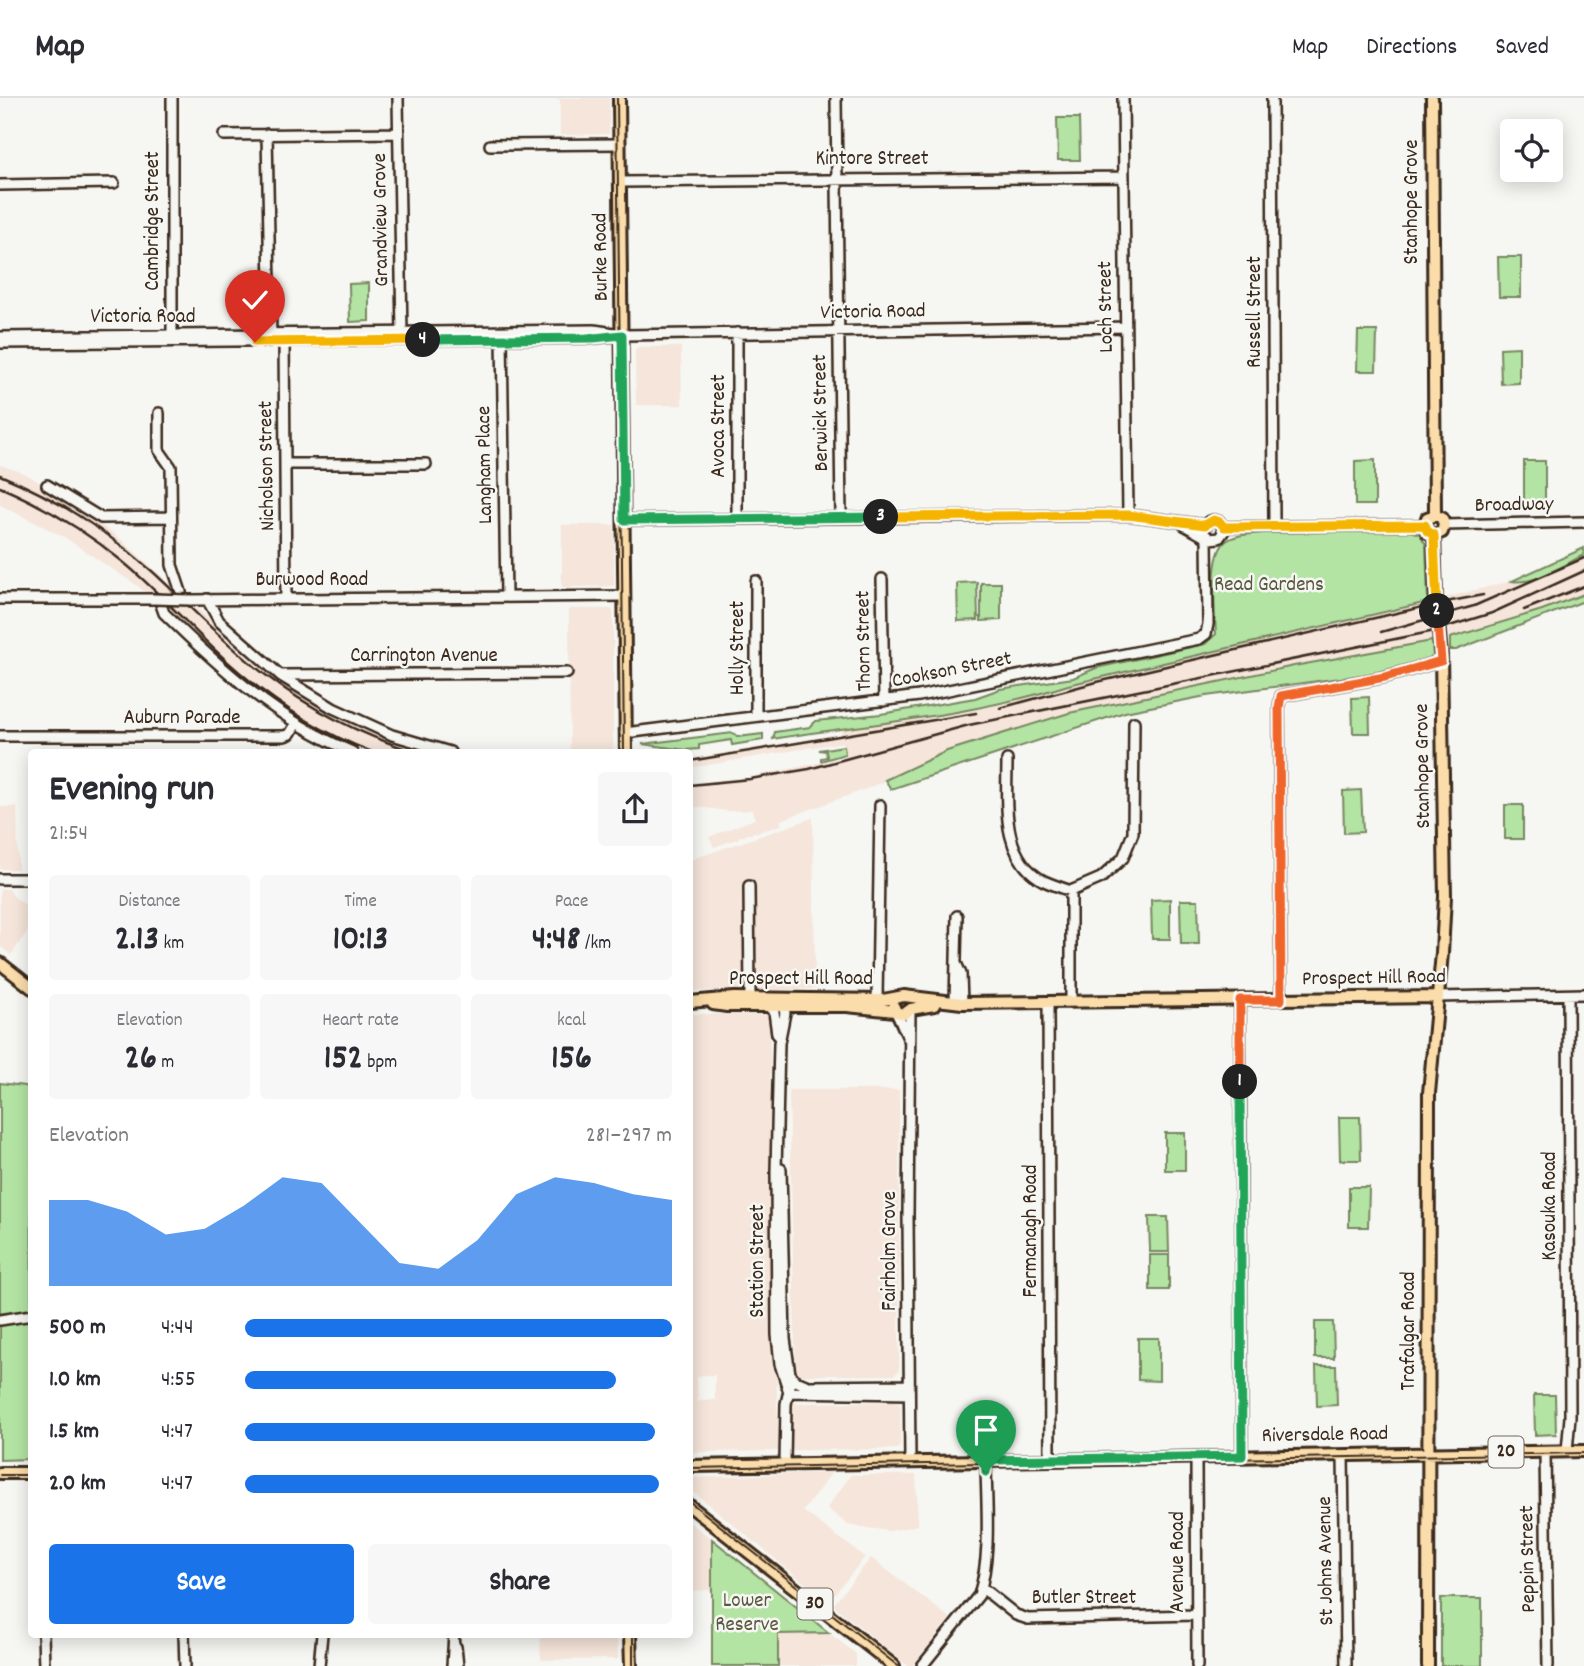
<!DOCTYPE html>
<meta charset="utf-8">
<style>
body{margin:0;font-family:Dekko,sans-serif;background:#f7f7f7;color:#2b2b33;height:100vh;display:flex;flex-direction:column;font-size:26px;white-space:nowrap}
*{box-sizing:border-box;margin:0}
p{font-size:23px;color:#7c7c81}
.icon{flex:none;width:38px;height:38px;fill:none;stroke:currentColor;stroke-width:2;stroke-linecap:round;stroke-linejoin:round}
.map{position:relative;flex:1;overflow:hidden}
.sheet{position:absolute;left:28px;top:651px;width:665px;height:889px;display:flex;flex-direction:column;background:#fff;border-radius:7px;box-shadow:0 4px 18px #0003}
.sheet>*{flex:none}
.buttons{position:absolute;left:1500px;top:21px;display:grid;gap:14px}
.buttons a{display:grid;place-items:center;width:63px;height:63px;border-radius:7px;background:#fff;box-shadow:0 4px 18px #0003;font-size:35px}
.pin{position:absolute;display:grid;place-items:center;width:60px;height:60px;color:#fff;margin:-72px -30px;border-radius:50% 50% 50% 0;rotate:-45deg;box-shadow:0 0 7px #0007}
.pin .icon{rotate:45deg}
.km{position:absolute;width:35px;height:35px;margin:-18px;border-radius:50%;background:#222;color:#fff;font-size:19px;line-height:35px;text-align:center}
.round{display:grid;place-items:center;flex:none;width:74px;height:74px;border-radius:7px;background:#f7f7f7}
.head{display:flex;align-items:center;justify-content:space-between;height:119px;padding:0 21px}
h1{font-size:38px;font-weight:800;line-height:52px}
.figures{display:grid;grid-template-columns:repeat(3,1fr);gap:10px;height:119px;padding:7px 21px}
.figures div{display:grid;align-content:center;border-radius:7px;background:#f7f7f7;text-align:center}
.figures b{font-size:35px;font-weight:800}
.figures small{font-size:19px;font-weight:400}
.figures p{font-size:19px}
.chart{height:196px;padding:14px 21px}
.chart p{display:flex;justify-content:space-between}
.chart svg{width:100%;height:126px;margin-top:7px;fill:#1a73e8;opacity:.7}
.button{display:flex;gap:14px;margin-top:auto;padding:14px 21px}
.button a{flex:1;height:80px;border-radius:7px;background:#1a73e8;color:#fff;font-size:28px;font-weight:800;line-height:80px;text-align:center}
.button a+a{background:#f7f7f7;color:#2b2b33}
ul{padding:0 21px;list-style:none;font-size:23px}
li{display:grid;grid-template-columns:112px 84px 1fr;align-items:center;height:52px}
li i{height:18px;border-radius:9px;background:#1a73e8}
header{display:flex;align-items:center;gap:42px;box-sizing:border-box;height:98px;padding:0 35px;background:#fff;border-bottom:2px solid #e1e1e2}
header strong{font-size:33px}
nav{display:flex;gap:38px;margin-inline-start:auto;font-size:24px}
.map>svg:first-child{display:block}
.built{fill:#f5e5da;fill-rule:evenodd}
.green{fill:#b3e4a4;stroke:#778761;stroke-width:2}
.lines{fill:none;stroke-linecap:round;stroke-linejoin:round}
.minor-casing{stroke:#3b2a1e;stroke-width:14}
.major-casing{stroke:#3b2a1e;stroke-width:16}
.minor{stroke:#f6f6f2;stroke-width:9}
.major{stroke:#fbddab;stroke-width:10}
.tram{stroke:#3b2a1e;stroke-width:2}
.rail{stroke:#3b2a1e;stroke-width:2.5}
.minor-bridge-casing{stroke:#3b2a1e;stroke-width:14;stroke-linecap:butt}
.major-bridge-casing{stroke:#3b2a1e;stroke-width:16;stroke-linecap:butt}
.minor-bridge{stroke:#f6f6f2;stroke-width:9}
.major-bridge{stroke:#fbddab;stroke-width:10}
.split-1-casing{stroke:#fff;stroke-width:14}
.split-2-casing{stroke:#fff;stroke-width:14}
.split-3-casing{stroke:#fff;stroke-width:14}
.split-4-casing{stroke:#fff;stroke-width:14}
.split-5-casing{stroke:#fff;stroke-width:14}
.split-1{stroke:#22a559;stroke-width:9}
.split-2{stroke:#f0652b;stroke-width:9}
.split-3{stroke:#f5b400;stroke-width:9}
.split-4{stroke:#22a559;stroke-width:9}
.split-5{stroke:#f5b400;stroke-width:9}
.labels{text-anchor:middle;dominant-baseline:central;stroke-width:5;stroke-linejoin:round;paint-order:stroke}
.shield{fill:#f6f6f2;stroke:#73675e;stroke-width:2}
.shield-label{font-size:19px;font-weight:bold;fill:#3b2a1e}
.street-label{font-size:21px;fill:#3b2a1e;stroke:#f6f6f2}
.park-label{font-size:21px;fill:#595840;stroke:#f6f6f2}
</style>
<header>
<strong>Map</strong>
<nav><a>Map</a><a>Directions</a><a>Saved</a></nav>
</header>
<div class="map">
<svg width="1584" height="1568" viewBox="0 0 1584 1568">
<rect width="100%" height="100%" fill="#f6f6f2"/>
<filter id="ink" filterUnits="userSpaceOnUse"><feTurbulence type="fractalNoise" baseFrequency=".0143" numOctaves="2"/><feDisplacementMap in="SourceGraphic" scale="14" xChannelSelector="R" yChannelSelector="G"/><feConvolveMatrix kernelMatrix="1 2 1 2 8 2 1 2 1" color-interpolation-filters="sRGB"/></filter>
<g filter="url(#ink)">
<path class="built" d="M545,0H609V36L560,37V1Z
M638,249H681L682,307H636L635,252Z
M0,367L28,377L117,438L264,570L303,597L364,631L397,644L435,654H362L299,622L258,594L138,488L64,439L0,407Z
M562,427H614V488L562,489Z
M1584,457V496L1542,512L1449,540L1444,500L1512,483L1520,485Z
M1428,504L1432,543L1294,568L1069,615L947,653L904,675L863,692L781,722V727L758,734H752V736H746L745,738H739V740L714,749L709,739L755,721L752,712L729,713L690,708V685L748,680L845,659L843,644L690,670V661L841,636V631L987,609L1030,599L1068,587Z
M569,511H611L613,514V654H570Z
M0,709H17L18,771H0Z
M813,720L815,891L690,893V762Z
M0,791H9L13,798L31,811V828L11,857L0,848Z
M690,916L769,917L778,1353L690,1354ZM702,1277H715V1302L696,1303L698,1299L697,1280Z
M789,992H899V1273L894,1277H796Z
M897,1304L900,1307V1348L897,1351L790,1352L789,1310L792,1305Z
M832,1374L803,1413L865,1459L828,1504L690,1391V1380Z
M851,1377H916L918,1427L889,1433L848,1427L827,1410Z
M690,1425L712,1441L711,1492L690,1493Z
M871,1460L950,1520L912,1568H908L833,1507Z
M829,1535L856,1556V1568H778V1536Z
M540,1537H617L618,1561L541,1562Z"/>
<path class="green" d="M1057,20H1079L1080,62H1058Z
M1498,159H1521V199H1499Z
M369,185V223L350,224L349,186Z
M1358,233H1377L1376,273H1357Z
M1519,249V285L1501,286L1500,250Z
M1375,362V407H1355V363Z
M1524,363H1545V403H1524Z
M1409,433L1420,436L1426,447L1428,504L1068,587C972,618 872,625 773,641L775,634L810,629L816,623L881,616L975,600L1000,591L1073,580L1096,570L1205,546L1216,536C1215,515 1209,459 1225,444C1234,436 1252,436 1263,435Z
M1584,450V457C1563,467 1535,487 1512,483Z
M977,484L978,522L958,523L957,485Z
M981,485H1001V522L981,523Z
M1584,496V503L1456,552H1450V540L1542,512Z
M1432,543L1433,558L1426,562L1370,576L1206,598L1125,614L891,691L885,682L947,653L1069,615L1294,568Z
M1369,599L1370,635H1353L1352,600Z
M733,635L738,639L763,636V642L732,647L731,642L699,647V651L686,652L642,646Z
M844,648L845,656L821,663V660L827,659L826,653L819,652Z
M1361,692L1363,734L1344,735L1343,693Z
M1505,707H1523V741H1505Z
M1170,801V841H1152L1151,802Z
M1180,802H1198L1199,846H1181Z
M0,985L32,989L31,1361L0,1362Z
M1339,1019H1360L1361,1062H1340Z
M1165,1035H1185V1072H1165Z
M1349,1089H1369L1368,1129H1349Z
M1149,1119H1168L1169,1154H1150Z
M1150,1157H1169V1192H1150Z
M1315,1224H1333L1334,1260H1315Z
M1138,1240H1159V1283L1138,1282Z
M1316,1268H1336L1337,1307L1317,1308Z
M1534,1297H1555L1556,1336L1535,1337Z
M712,1441L829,1535L778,1536V1568H712Z
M1441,1500H1482V1568H1441Z"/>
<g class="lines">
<g class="minor-casing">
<path id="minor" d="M398,0L402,237
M836,0L841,419
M1123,0L1128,417
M1272,0L1274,428
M267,36L271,241
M224,37L398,35
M490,47L620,46
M620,84L1124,79
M0,87L114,85
M0,239L594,232L614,235
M502,239L506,499
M284,240L286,501
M172,243V0
M0,245L594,240L624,237L1125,229
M159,315V352L171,369L172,467L181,494
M286,366H426
M47,387L101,420L171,419
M737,420V235
M624,422L1128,417L1205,427
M1184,427L1209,441L1219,440L1224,433L1220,424L1214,422L1208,424L1204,432
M1444,427L1584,424
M1224,429L1425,427
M882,481L884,603
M756,483V618
M0,501H153
M159,501L164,515C221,571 278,622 352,654
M207,501L219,523L281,578L333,610L392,637L450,654
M190,502L625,498
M282,577L567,575
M625,635L919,598L1199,541L1206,536L1208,526L1207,438
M0,638H284L290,636L296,626
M1007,662C1007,704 1000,760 1044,783C1053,787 1062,790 1071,793L1101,780L1123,760L1133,735L1134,624
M0,781H32
M749,788L750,900
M1071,793V903
M957,867L961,876L962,905
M1437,899L1584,896
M877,901L880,707
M1240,902L1242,1358
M1281,902L1279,610L1281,598L1385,579L1441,563
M955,904L957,818
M1048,904L1050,1361
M768,908L774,914L777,936
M783,908L785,915L779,945L776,1073L777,1237L780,1266L789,1294
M896,914L908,940
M781,1071L785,1241L791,1283L786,1306L785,1365
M0,1222L32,1217
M791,1277L796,1283L808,1288L909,1287
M789,1294L909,1296
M1567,1353L1570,1319L1568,897
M1545,1354L1548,1568
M1343,1357L1346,1568
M1196,1359L1197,1568
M910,1364L908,1117L910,912
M981,1489L1016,1517L1028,1521L1196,1517
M43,1536L44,1568
M184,1536L185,1568
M456,1549L458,1568
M319,1568L322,1536
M452,1568L454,1536
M922,1568L979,1497C992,1455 986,1405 986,1362"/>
</g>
<g class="major-casing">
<path id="major" d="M619,0L626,654
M1432,0L1435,417
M1434,437L1436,499
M1434,437L1427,434L1425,427L1427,420L1435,417
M1434,437L1442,434L1444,427L1442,420L1435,417
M0,865L32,890
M690,904L734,900L883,902L904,898L962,905L1437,899
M713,906L727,908H847L895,913
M894,909L896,914L904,916L911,911L934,907
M690,1368L1584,1353
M0,1375H32
M690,1408L894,1568
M630,1536L631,1568
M1428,1568L1429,995L1442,855L1445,798L1441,558"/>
</g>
<use href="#minor" class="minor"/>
<use href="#major" class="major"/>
<path class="tram" d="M617,0L624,654
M690,1370L1584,1355
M0,1377H32
M690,1404L898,1568
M633,1536V1568"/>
<path class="rail" d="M0,377C56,400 107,433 153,474C190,508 224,545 263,575C308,610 361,637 415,654
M0,389C44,408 86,433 123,464C156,491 185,524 216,553C261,596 314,632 372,654
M1446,504L1483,497
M1524,512L1584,488
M1381,534L1474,508L1584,460
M1000,610L1097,584L1427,508
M690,663L976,615
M690,687L750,681L809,671L969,627L1430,534L1492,515L1584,473"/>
<g class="minor-bridge-casing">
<path id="minor-bridge" d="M153,501L190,502"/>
</g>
<g class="major-bridge-casing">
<path id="major-bridge" d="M1436,499L1441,558"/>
</g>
<use href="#minor-bridge" class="minor-bridge"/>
<use href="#major-bridge" class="major-bridge"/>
</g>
</g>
<g class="lines" filter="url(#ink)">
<g class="split-1-casing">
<path id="split-1" d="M986,1374V1362L1242,1358L1240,984"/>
</g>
<g class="split-2-casing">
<path id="split-2" d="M1240,984V902H1281L1279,610L1281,598L1385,579L1441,563L1437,513"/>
</g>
<g class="split-3-casing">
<path id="split-3" d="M881,419L1128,417L1205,427L1214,422L1220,424L1224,429L1425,427L1427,433L1434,437L1437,513"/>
</g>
<g class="split-4-casing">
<path id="split-4" d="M423,242L594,240L622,237L624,422L881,419"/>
</g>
<g class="split-5-casing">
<path id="split-5" d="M255,244L423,242"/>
</g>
<use href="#split-1" class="split-1"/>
<use href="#split-2" class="split-2"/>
<use href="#split-3" class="split-3"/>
<use href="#split-4" class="split-4"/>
<use href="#split-5" class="split-5"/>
</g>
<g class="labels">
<g class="shield">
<rect x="1488.5" y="1338.5" width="35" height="31" rx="5"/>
<rect x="797.5" y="1490.5" width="35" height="31" rx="5"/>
</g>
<g class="shield-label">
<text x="1506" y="1354">20</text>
<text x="815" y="1506">30</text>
</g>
<g class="street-label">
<text x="872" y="62">Kintore Street</text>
<text transform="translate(1413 104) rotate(-90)">Stanhope Grove</text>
<text transform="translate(382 122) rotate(-91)">Grandview Grove</text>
<text transform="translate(154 123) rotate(-90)">Cambridge Street</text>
<text transform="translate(602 159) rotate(-91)">Burke Road</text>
<text transform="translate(1107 209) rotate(-91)">Loch Street</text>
<text transform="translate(1256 214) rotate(-90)">Russell Street</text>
<text transform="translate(873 215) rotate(-1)">Victoria Road</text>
<text x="143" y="220">Victoria Road</text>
<text transform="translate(822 315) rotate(-91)">Berwick Street</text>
<text transform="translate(720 328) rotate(-90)">Avoca Street</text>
<text transform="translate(486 367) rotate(-91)">Langham Place</text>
<text transform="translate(268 368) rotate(-91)">Nicholson Street</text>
<text transform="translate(1514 408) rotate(-1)">Broadway</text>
<text x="312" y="483">Burwood Road</text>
<text transform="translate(865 543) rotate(-91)">Thorn Street</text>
<text transform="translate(739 550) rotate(-90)">Holly Street</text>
<text x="424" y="559">Carrington Avenue</text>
<text transform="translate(952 573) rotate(-11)">Cookson Street</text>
<text x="182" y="621">Auburn Parade</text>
<text transform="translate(1424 668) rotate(-91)">Stanhope Grove</text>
<text transform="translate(1374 881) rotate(-1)">Prospect Hill Road</text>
<text x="801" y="882">Prospect Hill Road</text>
<text transform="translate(1551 1108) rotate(-90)">Kasouka Road</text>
<text transform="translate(1032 1133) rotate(-90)">Fermanagh Road</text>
<text transform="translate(891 1153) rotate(-90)">Fairholm Grove</text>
<text transform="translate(759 1163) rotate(-90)">Station Street</text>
<text transform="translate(1410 1233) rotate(-90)">Trafalgar Road</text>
<text transform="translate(1325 1338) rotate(-1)">Riversdale Road</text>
<text transform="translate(1529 1461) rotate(-91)">Peppin Street</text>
<text transform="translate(1327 1463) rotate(-91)">St Johns Avenue</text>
<text transform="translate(1179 1464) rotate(-90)">Avenue Road</text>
<text x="1084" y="1501">Butler Street</text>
</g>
<g class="park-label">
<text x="1269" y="488">Read Gardens</text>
<text x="747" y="1504">Lower<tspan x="747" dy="24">Reserve</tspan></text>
</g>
</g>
</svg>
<div class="buttons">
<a><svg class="icon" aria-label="locate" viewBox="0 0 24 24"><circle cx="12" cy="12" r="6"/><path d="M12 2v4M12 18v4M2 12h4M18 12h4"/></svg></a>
</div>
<div class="pin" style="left:986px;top:1374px;background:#1e9e55"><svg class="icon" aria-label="arrive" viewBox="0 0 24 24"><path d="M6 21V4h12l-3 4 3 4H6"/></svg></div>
<div class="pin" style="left:255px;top:244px;background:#d93025"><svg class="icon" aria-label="check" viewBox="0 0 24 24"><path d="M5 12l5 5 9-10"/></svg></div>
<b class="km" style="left:1240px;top:984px">1</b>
<b class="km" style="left:1437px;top:513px">2</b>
<b class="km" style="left:881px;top:419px">3</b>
<b class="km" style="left:423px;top:242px">4</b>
<section class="sheet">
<div class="head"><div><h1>Evening run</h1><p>21:54</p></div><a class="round"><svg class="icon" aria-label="share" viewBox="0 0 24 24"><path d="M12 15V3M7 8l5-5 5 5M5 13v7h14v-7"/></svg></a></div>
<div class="figures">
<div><p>Distance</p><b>2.13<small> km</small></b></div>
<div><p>Time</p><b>10:13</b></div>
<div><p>Pace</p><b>4:48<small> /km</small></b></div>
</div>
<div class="figures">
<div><p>Elevation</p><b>26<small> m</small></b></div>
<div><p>Heart rate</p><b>152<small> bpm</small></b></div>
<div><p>kcal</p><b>156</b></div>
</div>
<div class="chart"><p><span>Elevation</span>281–297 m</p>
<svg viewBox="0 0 160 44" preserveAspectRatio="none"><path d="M0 44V14L10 14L20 18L30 26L40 24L50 16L60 6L70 8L80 22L90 36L100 38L110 28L120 12L130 6L140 8L150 12L160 14V44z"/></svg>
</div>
<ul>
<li><b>500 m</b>4:44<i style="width:100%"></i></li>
<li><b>1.0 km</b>4:55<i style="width:87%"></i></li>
<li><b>1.5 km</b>4:47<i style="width:96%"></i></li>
<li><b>2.0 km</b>4:47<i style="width:97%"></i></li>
</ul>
<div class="button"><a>Save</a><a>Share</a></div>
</section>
</div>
